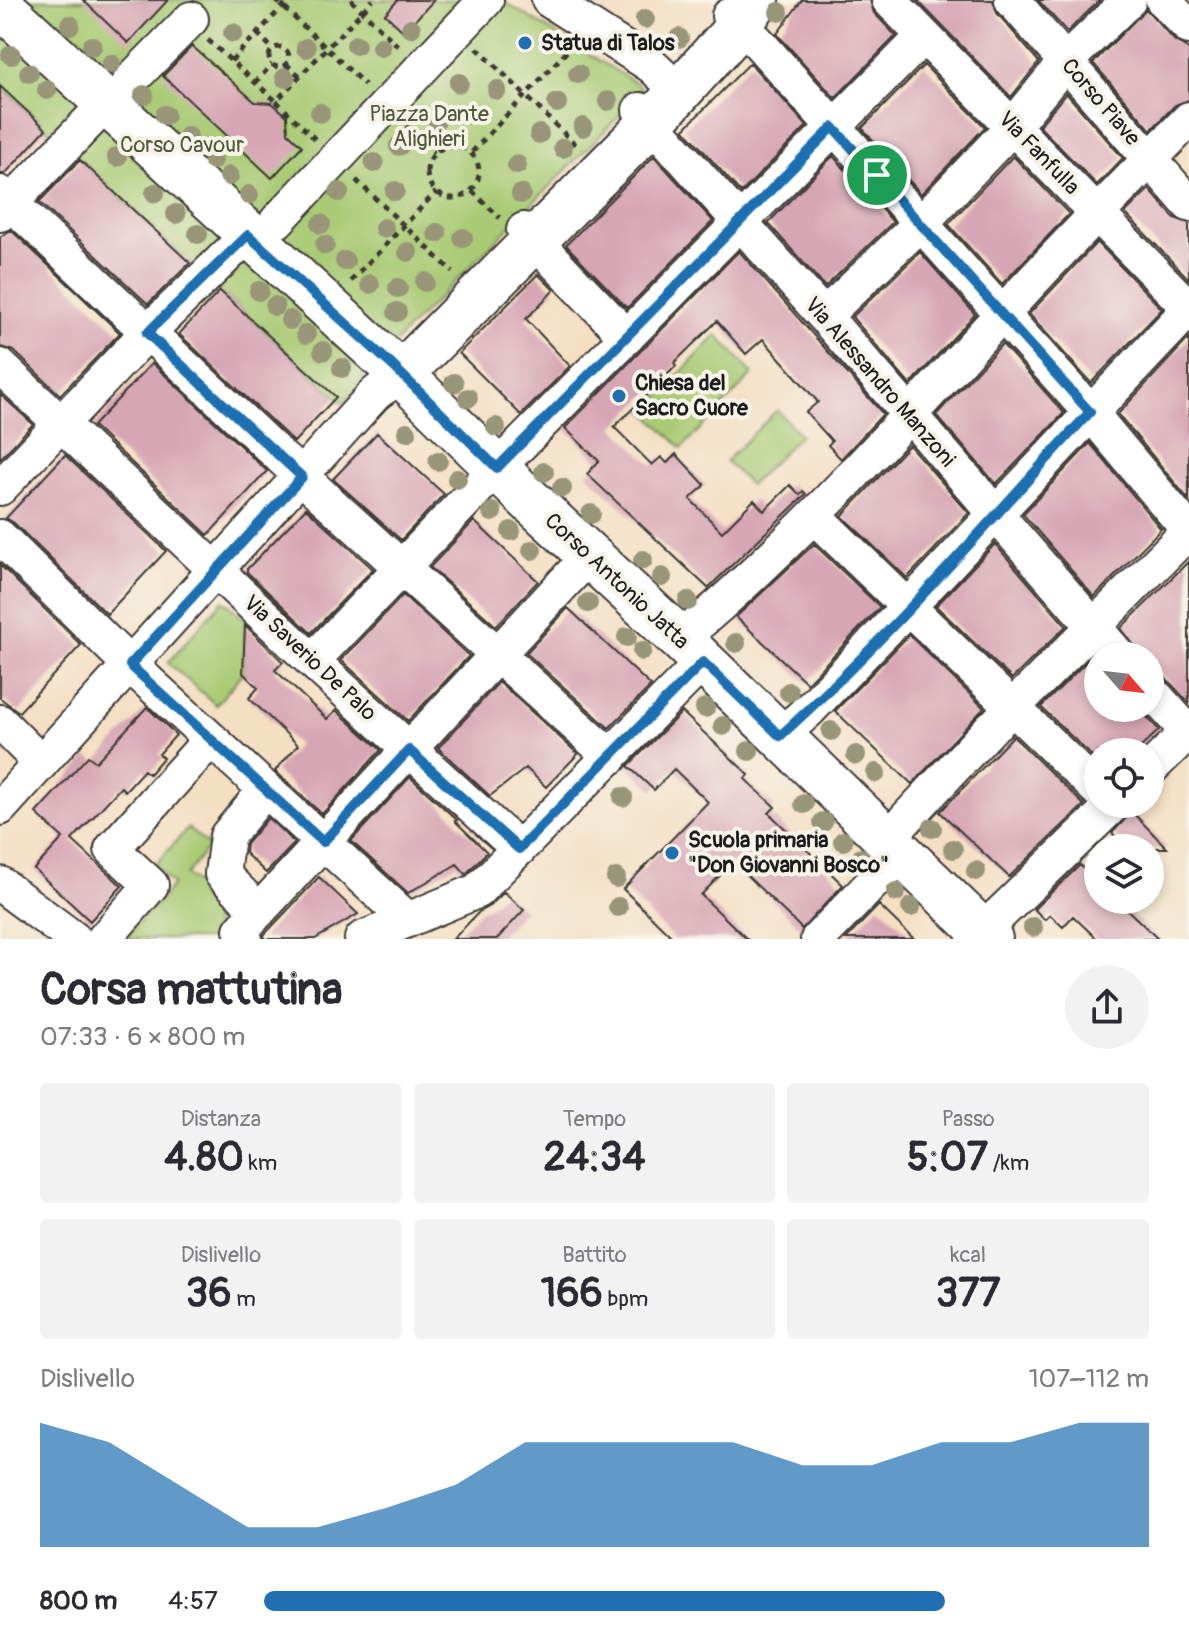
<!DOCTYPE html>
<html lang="it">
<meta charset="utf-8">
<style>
body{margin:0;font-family:Pangolin,sans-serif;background:#f2f2f3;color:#2b2b33;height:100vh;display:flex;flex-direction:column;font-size:30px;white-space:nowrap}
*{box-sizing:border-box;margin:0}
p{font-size:26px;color:#7c7c81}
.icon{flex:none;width:44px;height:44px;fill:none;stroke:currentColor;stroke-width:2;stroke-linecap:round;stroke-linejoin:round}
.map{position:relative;height:939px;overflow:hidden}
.sheet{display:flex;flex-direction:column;background:#fff;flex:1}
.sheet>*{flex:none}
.needle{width:52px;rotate:118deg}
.controls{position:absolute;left:1084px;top:642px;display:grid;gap:16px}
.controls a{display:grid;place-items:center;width:80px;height:80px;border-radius:50%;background:#fff;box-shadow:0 4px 12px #0003;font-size:40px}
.pin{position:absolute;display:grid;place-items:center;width:68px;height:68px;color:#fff;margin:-34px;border:4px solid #fff;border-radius:50%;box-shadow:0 2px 8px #0007}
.round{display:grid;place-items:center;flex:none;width:84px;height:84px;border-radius:42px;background:#f2f2f3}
.summary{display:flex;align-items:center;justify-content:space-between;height:136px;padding:0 40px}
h1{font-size:44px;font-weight:700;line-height:60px}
.figures{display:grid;grid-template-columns:repeat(3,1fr);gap:12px;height:136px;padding:8px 40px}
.figures div{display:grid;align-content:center;border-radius:8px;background:#f2f2f3;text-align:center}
.figures b{font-size:40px;font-weight:700}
.figures small{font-size:22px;font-weight:400}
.figures p{font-size:22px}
.chart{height:224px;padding:16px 40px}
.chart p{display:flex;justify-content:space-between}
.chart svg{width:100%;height:144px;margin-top:8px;fill:#1f6fb2;opacity:.7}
ul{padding:0 40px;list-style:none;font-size:26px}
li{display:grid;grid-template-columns:128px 96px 1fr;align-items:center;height:60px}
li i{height:20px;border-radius:10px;background:#1f6fb2}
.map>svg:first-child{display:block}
.green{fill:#a9cb74;stroke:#627448;stroke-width:2}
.building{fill:#d7a6b4}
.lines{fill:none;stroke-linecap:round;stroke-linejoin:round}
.minor-casing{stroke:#3c3935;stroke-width:38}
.major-casing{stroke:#3c3935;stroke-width:48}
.path{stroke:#3c3935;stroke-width:5;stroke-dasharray:6 6;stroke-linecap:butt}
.minor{stroke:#fff;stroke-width:34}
.major{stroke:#fff;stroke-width:44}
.tree{fill:#989578}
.route-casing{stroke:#fff;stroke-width:16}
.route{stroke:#1f6fb2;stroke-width:10}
.poi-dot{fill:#1f6fb2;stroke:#f7f3e8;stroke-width:3}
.labels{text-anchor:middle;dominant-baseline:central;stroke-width:8;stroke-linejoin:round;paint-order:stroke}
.poi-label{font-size:22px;font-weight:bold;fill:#1c1c1c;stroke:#f7f3e8;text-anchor:start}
.street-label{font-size:22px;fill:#1c1c1c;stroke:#f7f3e8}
.park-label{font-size:22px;fill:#4d593b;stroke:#f7f3e8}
</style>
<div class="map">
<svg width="1189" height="939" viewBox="0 0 1189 939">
<rect width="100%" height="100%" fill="#f7f3e8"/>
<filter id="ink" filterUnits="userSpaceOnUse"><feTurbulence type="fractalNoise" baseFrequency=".0125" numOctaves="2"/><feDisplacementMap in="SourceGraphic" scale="16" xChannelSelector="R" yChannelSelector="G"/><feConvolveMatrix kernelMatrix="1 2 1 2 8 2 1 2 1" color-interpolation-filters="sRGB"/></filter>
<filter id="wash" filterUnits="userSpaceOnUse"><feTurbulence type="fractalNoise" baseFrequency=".006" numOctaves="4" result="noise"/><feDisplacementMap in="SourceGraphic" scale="32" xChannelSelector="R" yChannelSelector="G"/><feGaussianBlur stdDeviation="1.8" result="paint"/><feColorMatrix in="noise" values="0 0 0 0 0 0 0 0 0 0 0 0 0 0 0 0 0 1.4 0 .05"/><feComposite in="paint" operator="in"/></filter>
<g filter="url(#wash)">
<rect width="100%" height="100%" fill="#f4dfc3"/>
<path class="green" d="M0,0H501L639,85L643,92L401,336L343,403L220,291L0,85Z
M717,335L753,374L682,448L644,411Z
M777,410L800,435L750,485L726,461Z
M223,600L245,619L243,673L216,705L168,663Z
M188,828L209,846L186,875L212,896L217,939H125L173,885L155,865Z"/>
<g id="blocks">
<path class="building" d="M83,0H168L128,43Z
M398,0H434L404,32L385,14Z
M802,0H870L874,13L896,36L835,98L777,34Z
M917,0H993L997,13L1039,62L1011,97Z
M1038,0H1100L1067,32Z
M1146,9L1175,41L1189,49V100L1175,105L1151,130L1093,63Z
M192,46L255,102L272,103L287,116L288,133L302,146L272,178L163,76Z
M750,63L807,126L741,193L684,129Z
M924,65L985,127L921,194L862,128Z
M0,86L46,129L5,174H0Z
M1066,93L1123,158L1097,185L1039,126Z
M654,156L713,221L627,308L566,245Z
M833,156L893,222L825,287L768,223Z
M1013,156L1069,214L1002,284L948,224Z
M80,160L190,263L148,304L39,202Z
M1149,189L1174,218L1189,223V279L1125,213Z
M11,230L120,333L60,395L14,351L0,347V237Z
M1097,242L1162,309L1091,383L1029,314Z
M739,251L883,414L841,459L828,445L832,441L806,412L818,402L763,339L746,354L717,321L674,363L676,366L614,427L652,465L661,457L667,463L676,454L705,485L690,499L722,532L754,500L764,511L790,485L800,495L803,491L806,494L708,588L587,474L599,461L565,428Z
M920,252L975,314L910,385L852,317Z
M538,274L554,290L526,319L570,366L521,415L459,353Z
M220,291L336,397L294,442L179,334Z
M1189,338V500L1118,414Z
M1002,344L1064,413L996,484L936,415Z
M152,363L267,471L208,535L93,426Z
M0,394L33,424L0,459Z
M377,433L444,494L401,540L333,479Z
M1090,443L1161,529L1094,597L1023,514Z
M909,445L969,513L907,578L842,516Z
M65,455L166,551L107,614L14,523L6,518Z
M306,508L373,569L311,633L247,572V569Z
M474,521L538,581L496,626L430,567Z
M814,544L880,607L807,683L736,617Z
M995,544L1066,626L1012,679L936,606Z
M1189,561V703L1165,677L1155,671L1150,665V656H1142L1121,628Z
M0,565L81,645L19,712L0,698Z
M403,595L469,656L408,721L341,660Z
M568,608L651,686L609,728L526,653Z
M245,625L283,662L275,670L327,719L336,710L381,750L322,814L275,771L298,745L249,698L258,688L243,673Z
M909,635L984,708L912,784L835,711Z
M1092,656L1098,662V708H1139L1159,730L1136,752H1098V762L1041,707Z
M499,682L578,754L546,787L526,768L490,796L438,748Z
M147,707L176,735L159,754L163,758L149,774L144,770L125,791L121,787L72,840L122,886L90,921L34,869L63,838L36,813L88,756L96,762Z
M682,712L749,775L745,779L775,807L769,813L843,885L802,929L733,862L701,895L747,939H674L623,889L708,802L674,769L654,790L628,766Z
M1013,736L1084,805L1009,877L940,812Z
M410,777L457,820L455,821L487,852L466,874L457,864L408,893L351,841Z
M1132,812L1167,848H1127L1112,833Z
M268,818L295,843L266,873L245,853L246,844Z
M1080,865L1098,882V900H1117L1158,939H1097L1073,916L1063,927L1050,915L1045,920L1034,909Z
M319,877L358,914L315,939H265L264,935Z
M504,892L524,910L497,939H453L479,912L491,905Z
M879,905L914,939H846Z"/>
</g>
</g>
<g filter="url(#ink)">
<use href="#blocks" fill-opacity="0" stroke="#3c3935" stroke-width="2"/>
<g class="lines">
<g class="minor-casing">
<path id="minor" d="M549,0L652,66L680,92
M889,0L1189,308
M1012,0L1189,204
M1163,0L1189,27
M729,16L757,41L1090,412L1189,531
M130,81L191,19
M640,110L824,316L1119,656
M0,193L317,491L611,757
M0,214L106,104
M277,221L486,0
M524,230L627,337
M824,316L920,224L1013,126L1066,61L1129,0
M0,366L312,661L519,849
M0,488L147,333L248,235
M814,516L1098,790
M0,537L130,665L408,920
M680,639C797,542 897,428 1000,316C1061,249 1126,184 1189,119
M312,661L497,468L924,36
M1150,690L1188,732
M0,722L41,763
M998,722L1189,531
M780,736L809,710L907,608L1189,309
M1150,769L1189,731
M0,808L372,397C382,386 390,386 401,374
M887,839L992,727
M0,884L74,939
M259,911L222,874L227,836L265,790
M104,939L151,885L112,849L211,739
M245,939L241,930L589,556
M362,939L477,891L703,662
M818,939L902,853
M974,939L1114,804"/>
</g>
<g class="major-casing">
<path id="major" d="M0,5L401,374L523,494L680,639L990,939
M401,374L651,123L740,25L757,0"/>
</g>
<path class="path" d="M276,0L365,85
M351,0L402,50
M257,33L273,49
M208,40L276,101
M269 57a10 10 0 1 1 20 0a10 10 0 1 1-20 0Z
M477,48L579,148
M231,61L289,0
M286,64L300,76
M255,83L272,64
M406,126L434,153
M315,139L276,101L373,0
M427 172a26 26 0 1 1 52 0a26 26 0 1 1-52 0Z
M472,152L569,49
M356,180L453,272
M472,191L500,218
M351,281L436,192"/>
<use href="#minor" class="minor"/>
<use href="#major" class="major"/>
</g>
<g class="tree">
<circle cx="779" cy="12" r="10"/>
<circle cx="645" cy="19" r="10"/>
<circle cx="70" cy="25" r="10"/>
<circle cx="411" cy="28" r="10"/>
<circle cx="233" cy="33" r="10"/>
<circle cx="679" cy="38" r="10"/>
<circle cx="356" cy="45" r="10"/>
<circle cx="92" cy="46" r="10"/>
<circle cx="381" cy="47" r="10"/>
<circle cx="306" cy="48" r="10"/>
<circle cx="11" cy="55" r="10"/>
<circle cx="111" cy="64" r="10"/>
<circle cx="29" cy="73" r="10"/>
<circle cx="578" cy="74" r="10"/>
<circle cx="285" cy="78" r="10"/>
<circle cx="459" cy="83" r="10"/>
<circle cx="47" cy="90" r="10"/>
<circle cx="497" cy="90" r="10"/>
<circle cx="144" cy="95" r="10"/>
<circle cx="608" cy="101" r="10"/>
<circle cx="557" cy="103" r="10"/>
<circle cx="320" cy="113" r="10"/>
<circle cx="468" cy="113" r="10"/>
<circle cx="165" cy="115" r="10"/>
<circle cx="437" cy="119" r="10"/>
<circle cx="583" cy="127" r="10"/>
<circle cx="539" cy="134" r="10"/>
<circle cx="188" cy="136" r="10"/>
<circle cx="399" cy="146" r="10"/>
<circle cx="563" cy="148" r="10"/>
<circle cx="117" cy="157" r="10"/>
<circle cx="213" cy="160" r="10"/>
<circle cx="374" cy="163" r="10"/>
<circle cx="517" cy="165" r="10"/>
<circle cx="229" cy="176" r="10"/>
<circle cx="395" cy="191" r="10"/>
<circle cx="339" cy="192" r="10"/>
<circle cx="155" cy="193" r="10"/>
<circle cx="521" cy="194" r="10"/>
<circle cx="249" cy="195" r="10"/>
<circle cx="176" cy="214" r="10"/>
<circle cx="321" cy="224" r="10"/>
<circle cx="384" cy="228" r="10"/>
<circle cx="437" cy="233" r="10"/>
<circle cx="198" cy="234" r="10"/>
<circle cx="463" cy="238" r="10"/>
<circle cx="325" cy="245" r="10"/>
<circle cx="408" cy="252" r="10"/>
<circle cx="345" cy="261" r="10"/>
<circle cx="425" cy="282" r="10"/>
<circle cx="370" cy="284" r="10"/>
<circle cx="398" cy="288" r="10"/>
<circle cx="259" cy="291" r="10"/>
<circle cx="275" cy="306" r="10"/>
<circle cx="397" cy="312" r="10"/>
<circle cx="290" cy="320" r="10"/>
<circle cx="306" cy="334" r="10"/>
<circle cx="323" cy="351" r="10"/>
<circle cx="342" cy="368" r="10"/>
<circle cx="454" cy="383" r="10"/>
<circle cx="468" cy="398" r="10"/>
<circle cx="496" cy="427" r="10"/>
<circle cx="407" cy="432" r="10"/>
<circle cx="438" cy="461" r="10"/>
<circle cx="544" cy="472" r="10"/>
<circle cx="457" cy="479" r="10"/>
<circle cx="562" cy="488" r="10"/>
<circle cx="492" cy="512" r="10"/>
<circle cx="591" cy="514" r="10"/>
<circle cx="511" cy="531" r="10"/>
<circle cx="532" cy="550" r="10"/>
<circle cx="643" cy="560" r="10"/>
<circle cx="662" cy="577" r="10"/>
<circle cx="688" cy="601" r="10"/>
<circle cx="588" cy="603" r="10"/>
<circle cx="627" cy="637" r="10"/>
<circle cx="736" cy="643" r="10"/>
<circle cx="642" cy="651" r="10"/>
<circle cx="789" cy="692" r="10"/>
<circle cx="705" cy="708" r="10"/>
<circle cx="723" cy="726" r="10"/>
<circle cx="831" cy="731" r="10"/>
<circle cx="749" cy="751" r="10"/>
<circle cx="856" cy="755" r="10"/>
<circle cx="876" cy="773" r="10"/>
<circle cx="623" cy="797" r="10"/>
<circle cx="804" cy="804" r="10"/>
<circle cx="823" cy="822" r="10"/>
<circle cx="932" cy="828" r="10"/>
<circle cx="843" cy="841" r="10"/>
<circle cx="953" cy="849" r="10"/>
<circle cx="861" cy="858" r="10"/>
<circle cx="976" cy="871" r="10"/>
<circle cx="616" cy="878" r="10"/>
<circle cx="896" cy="892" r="10"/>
<circle cx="618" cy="907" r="10"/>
<circle cx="911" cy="907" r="10"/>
<circle cx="1033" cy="927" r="10"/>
</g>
</g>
<g class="lines" filter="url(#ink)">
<g class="route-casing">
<path id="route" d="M833,127L1090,412C989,521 891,636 780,736L703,662L519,849L409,750L323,842L130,665L302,477L147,333L248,235L393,366L497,468Z"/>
</g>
<use href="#route" class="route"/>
</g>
<g class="poi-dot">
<circle cx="525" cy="43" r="8"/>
<circle cx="619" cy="396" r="8"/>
<circle cx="672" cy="853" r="8"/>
</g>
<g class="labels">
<g class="poi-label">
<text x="541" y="43">Statua di Talos</text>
<text x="635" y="383">Chiesa del<tspan x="635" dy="25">Sacro Cuore</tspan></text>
<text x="688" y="840">Scuola primaria<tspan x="688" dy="25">"Don Giovanni Bosco"</tspan></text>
</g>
<g class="street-label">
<text transform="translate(1101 102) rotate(49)">Corso Piave</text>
<text transform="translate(1039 153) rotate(46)">Via Fanfulla</text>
<text transform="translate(880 382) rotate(49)">Via Alessandro Manzoni</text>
<text transform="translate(617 581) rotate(43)">Corso Antonio Jatta</text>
<text transform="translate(310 658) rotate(43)">Via Saverio De Palo</text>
</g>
<g class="park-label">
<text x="429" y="114">Piazza Dante<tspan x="429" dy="25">Alighieri</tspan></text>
<text x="182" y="145">Corso Cavour</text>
</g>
</g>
</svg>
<div class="controls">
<a><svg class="needle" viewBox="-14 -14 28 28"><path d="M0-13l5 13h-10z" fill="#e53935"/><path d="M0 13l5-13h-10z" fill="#7c7c81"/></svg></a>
<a><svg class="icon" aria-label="locate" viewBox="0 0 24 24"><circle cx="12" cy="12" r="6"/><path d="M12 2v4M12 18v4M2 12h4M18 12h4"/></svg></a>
<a><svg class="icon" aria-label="layers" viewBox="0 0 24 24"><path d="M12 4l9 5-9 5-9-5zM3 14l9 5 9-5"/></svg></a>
</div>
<div class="pin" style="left:877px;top:175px;background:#1e9e55"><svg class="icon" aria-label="arrive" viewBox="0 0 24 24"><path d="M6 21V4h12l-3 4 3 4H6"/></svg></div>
</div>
<section class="sheet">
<div class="summary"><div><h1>Corsa mattutina</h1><p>07:33 · 6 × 800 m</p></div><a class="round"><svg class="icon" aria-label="share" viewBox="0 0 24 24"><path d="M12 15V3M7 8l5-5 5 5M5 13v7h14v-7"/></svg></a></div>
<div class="figures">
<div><p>Distanza</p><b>4.80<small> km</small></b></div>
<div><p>Tempo</p><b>24:34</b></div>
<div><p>Passo</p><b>5:07<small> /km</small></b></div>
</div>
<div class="figures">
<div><p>Dislivello</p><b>36<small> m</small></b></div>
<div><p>Battito</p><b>166<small> bpm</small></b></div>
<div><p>kcal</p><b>377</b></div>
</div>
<div class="chart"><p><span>Dislivello</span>107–112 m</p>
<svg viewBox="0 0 160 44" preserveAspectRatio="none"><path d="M0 44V6L10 12L20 25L30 38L40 38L50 32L60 25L70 12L80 12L90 12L100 12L110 19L120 19L130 12L140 12L150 6L160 6V44z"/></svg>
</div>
<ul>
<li><b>800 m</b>4:57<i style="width:77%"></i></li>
</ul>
</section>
